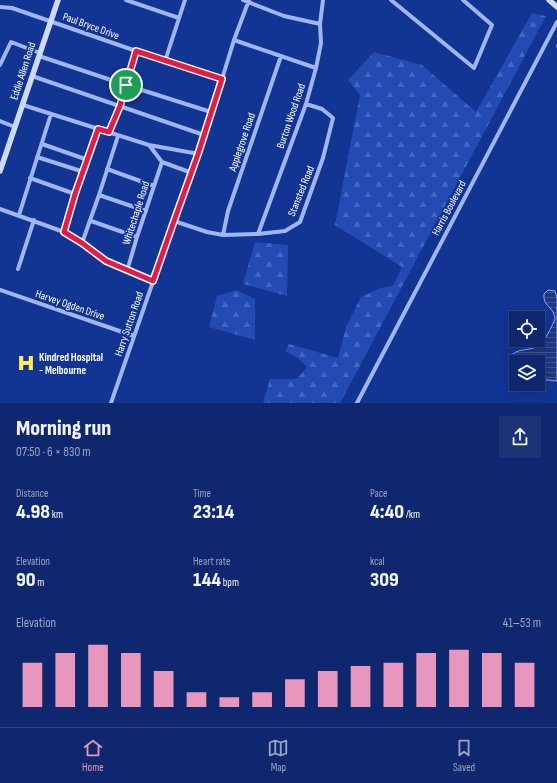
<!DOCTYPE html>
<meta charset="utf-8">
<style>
body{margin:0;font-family:"Sofia Sans Condensed",sans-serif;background:#1c3376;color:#f1f3f6;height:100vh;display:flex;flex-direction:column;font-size:15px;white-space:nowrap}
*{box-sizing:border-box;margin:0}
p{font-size:13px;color:#9ba5c2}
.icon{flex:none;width:22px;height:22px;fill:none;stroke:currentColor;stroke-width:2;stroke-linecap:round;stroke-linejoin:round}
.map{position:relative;height:403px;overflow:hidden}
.side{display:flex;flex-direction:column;background:#0e276e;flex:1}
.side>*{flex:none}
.tools{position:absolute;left:509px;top:311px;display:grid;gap:8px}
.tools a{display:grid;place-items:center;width:36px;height:36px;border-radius:0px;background:#0e276e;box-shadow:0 4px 16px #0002,0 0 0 1px #2e4481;font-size:20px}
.pin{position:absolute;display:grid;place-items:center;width:34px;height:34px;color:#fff;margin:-17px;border:2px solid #fff;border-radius:50%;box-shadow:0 1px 4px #0007}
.round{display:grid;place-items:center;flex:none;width:42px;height:42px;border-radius:0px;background:#1c3376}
.summary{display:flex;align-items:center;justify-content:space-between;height:68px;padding:0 16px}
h1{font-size:22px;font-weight:800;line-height:30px}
.figures{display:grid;grid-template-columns:repeat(3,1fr);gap:6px;height:68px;padding:4px 16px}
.figures div{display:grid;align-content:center}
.figures b{font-size:20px;font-weight:800}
.figures small{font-size:11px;font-weight:400}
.figures p{font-size:11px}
.chart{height:112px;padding:8px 16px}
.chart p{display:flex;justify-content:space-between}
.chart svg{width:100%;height:72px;margin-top:4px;stroke:#e797bd;stroke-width:6}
.tab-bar{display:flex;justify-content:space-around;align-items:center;height:56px;border-top:1px solid #2e4481;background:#0e276e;font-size:11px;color:#9ba5c2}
.tab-bar a{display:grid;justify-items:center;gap:2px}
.tab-bar .on{color:#e797bd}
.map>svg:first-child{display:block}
.forest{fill:url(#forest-firs)}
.water{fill:url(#water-rules);stroke:#90aef6}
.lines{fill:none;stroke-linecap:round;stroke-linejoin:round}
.stream{stroke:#90aef6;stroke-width:1.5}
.street{stroke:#9fb6f2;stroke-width:4}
.secondary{stroke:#cedafc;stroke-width:5.5}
.route-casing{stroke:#fff;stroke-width:8}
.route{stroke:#e11d48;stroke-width:5}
.labels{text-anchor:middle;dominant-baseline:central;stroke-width:3.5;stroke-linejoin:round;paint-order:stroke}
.street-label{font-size:11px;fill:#fff;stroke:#123493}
.poi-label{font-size:11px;font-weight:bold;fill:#fff;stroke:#123493;text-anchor:start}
</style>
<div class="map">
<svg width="557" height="403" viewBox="0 0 557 403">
<defs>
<pattern id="forest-firs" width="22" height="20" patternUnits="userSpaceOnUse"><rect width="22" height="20" fill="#234bb2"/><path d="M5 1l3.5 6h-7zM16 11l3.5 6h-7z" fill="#4466be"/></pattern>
<pattern id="water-rules" width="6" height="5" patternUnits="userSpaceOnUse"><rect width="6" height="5" fill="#1e3780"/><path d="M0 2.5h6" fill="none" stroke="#405593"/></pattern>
</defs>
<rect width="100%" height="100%" fill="#123493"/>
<path class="forest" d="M532,13L546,16L340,403H263L270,379H297L307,367L299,359L285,351L289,344L338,358L346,327L361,297L380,288L393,286L402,267L335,225L360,95L348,80L374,52L422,65L476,112Z
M255,242L288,245L287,296L243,284Z
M236,290L255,299V340L209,327L217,296Z"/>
<path class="water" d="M548,290L555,291L557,298V381L538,379V362H516V373L511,365L509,358C517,347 527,352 538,346C545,342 552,326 555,319C555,317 554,315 553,312C549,305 543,304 544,294Z"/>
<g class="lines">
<path class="stream" d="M557,45V47"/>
<path class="street" d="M126,0L179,18
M243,0L284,16L320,24
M391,0L474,68L492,25L463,0
M0,7L12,8L165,61L222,79
M234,40L316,68
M39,56L126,85L211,112
M165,61L185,0
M0,65L11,42L40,53
M32,76L204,135
M23,105L149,145L199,154
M0,121L15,127
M109,132L120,106L135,51
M42,144L88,160
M149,145L162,162L192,173
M37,157L84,172
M107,169L154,186
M30,178L75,194
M99,195L146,211
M0,209L64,232L82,243L106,261L153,281
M19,215L51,114
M91,221L137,237
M174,221L207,232L223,235L258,234L285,231L300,222L323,158L333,118L322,109L306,104
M64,232L75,194L98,129
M258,234L306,104L316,68L321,43L320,24L323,0
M223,235L228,211L281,56
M82,243L99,195L118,136
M18,269L34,220
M127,271L137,237L162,162
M0,290L134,336
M111,403L174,221L199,154L234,40L249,0
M357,403L557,22"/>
<path class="secondary" d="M549,0L557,7
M0,171L58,0"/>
</g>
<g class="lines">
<g class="route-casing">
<path id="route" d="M136,51L222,79L198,154L174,221L153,281L106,261L82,243L64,232L75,194L98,129L109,132L120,106Z"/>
</g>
<use href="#route" class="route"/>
</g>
<defs>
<g id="hospital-bare" transform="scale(1.38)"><path d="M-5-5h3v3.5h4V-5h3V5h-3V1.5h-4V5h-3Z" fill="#ffec60" stroke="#123493" stroke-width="2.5" paint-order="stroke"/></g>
</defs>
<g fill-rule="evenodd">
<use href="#hospital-bare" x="26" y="363"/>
</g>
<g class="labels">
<g class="street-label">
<text transform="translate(91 26) rotate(20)">Paul Bryce Drive</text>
<text transform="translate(23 71) rotate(-72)">Eddie Allen Road</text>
<text transform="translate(291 116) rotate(-71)">Burton Wood Road</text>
<text transform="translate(242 142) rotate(-71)">Applegrove Road</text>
<text transform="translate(301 191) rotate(-68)">Stansted Road</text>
<text transform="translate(449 208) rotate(-62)">Harris Boulevard</text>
<text transform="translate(136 213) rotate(-72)">Whitechaple Road</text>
<text transform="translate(70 305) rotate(19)">Harvey Ogden Drive</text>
<text transform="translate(129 324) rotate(-71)">Harry Sutton Road</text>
</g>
<g class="poi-label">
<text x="39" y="357">Kindred Hospital<tspan x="39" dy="13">- Melbourne</tspan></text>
</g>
</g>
</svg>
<div class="tools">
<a><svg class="icon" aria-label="locate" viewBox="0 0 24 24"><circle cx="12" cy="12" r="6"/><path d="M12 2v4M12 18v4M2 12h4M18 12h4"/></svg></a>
<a><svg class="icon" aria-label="layers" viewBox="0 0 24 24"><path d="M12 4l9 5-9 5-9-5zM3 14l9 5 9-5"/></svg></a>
</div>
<div class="pin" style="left:126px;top:85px;background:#1e9e55"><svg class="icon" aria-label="arrive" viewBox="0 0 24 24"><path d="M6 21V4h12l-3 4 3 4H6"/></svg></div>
</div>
<section class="side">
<div class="summary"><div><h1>Morning run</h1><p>07:50 · 6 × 830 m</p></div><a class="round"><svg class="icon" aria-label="share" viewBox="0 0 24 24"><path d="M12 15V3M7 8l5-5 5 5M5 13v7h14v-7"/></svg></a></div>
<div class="figures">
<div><p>Distance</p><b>4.98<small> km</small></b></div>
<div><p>Time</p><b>23:14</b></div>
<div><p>Pace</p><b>4:40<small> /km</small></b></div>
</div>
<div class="figures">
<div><p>Elevation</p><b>90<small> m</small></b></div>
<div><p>Heart rate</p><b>144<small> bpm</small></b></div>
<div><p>kcal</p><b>309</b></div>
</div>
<div class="chart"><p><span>Elevation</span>41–53 m</p>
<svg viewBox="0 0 160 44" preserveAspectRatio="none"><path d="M5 44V17M15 44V11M25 44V6M35 44V11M45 44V22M55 44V35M65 44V38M75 44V35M85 44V27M95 44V22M105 44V19M115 44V17M125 44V11M135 44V9M145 44V11M155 44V17"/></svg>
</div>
</section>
<nav class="tab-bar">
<a class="on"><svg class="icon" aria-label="home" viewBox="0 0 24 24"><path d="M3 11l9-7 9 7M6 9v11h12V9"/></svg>Home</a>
<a><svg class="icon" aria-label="map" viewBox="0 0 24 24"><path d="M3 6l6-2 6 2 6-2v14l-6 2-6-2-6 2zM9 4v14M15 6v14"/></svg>Map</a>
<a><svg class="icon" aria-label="saved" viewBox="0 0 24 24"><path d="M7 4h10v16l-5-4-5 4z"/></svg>Saved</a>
</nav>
